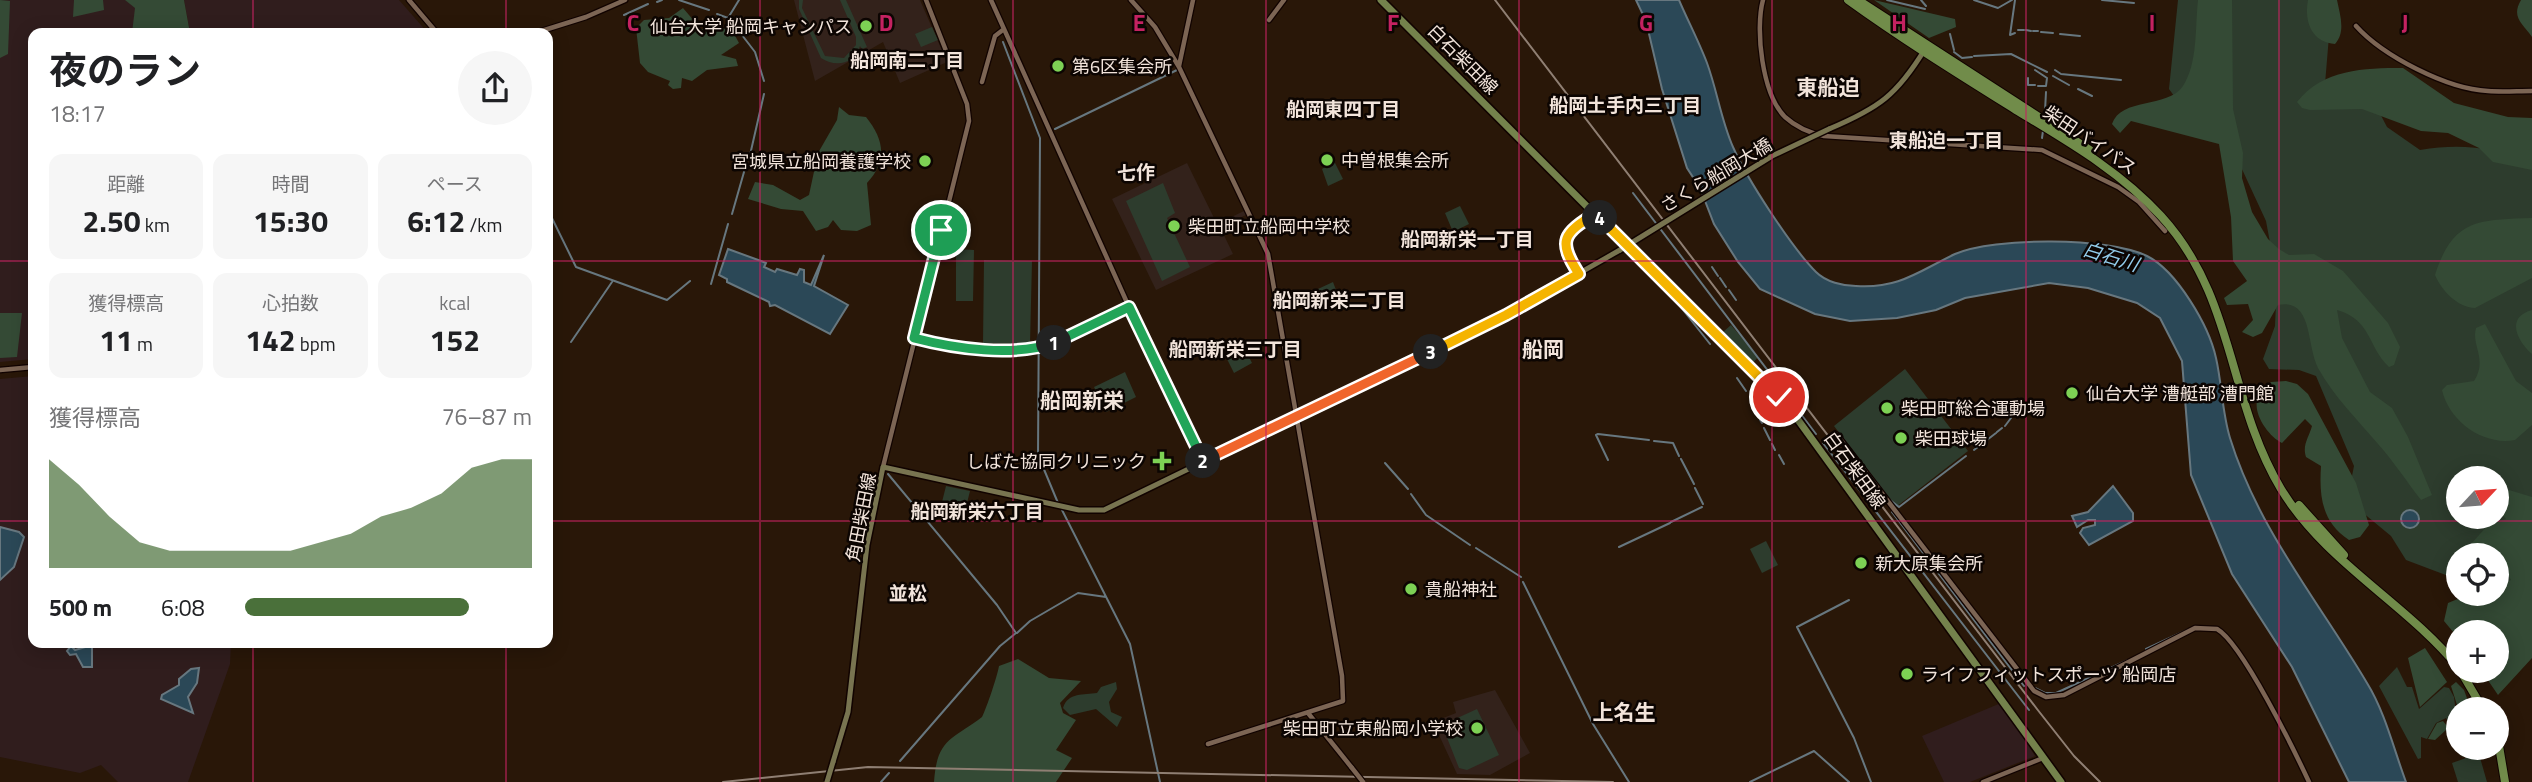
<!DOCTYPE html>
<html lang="ja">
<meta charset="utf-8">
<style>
body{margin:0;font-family:"Titillium Web","Noto Sans JP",sans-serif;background:#f6f6f6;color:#202124;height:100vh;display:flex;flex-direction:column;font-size:26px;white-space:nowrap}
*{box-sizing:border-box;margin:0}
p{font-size:23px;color:#757577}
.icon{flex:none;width:38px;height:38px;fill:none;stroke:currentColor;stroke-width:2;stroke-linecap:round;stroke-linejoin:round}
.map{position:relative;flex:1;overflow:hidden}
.details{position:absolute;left:28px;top:28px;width:525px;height:620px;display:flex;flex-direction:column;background:#fff;border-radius:14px;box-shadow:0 4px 18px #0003}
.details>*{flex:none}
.needle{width:46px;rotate:64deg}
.tools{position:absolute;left:2446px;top:466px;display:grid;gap:14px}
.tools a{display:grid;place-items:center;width:63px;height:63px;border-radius:50%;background:#fff;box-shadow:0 4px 18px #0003;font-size:35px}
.pin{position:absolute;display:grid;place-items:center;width:60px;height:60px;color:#fff;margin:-30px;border:4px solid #fff;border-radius:50%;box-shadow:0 2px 7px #0007}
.km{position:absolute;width:35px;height:35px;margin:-18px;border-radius:50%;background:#222;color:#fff;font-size:19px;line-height:35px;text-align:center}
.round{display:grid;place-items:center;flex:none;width:74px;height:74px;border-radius:37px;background:#f6f6f6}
.headline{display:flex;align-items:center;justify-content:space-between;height:119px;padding:0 21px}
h1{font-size:38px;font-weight:700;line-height:52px}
.figures{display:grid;grid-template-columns:repeat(3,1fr);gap:10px;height:119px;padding:7px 21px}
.figures div{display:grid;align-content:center;border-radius:14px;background:#f6f6f6;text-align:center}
.figures b{font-size:30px;font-weight:700}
.figures small{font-size:19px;font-weight:400}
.figures p{font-size:19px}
.chart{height:196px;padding:14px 21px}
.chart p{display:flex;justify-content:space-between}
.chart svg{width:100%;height:126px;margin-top:7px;fill:#4a703a;opacity:.7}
ul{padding:0 21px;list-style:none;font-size:23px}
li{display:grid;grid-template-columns:112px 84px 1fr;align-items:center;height:52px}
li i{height:18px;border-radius:9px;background:#4a703a}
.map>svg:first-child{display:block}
.industrial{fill:#301d1d}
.education{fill:#33221b}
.green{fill:#2d3c2d;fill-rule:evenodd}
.forest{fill:#344a35}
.water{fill:#2b4857;stroke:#67777f;stroke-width:2}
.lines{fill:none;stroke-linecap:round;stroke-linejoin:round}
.stream{stroke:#67777f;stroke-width:2}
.tertiary-casing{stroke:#110300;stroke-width:7}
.secondary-casing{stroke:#110300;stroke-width:8}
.primary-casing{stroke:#110300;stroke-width:10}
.trunk-casing{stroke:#110300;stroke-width:10}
.tertiary{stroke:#7c6554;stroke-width:4.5}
.secondary{stroke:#787450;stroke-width:5}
.primary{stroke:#74824c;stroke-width:7}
.trunk{stroke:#718c4a;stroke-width:8}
.rail{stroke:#8f7f73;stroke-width:2}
.tertiary-bridge-casing{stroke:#110300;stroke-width:7;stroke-linecap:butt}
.secondary-bridge-casing{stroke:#110300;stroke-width:8;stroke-linecap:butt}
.tertiary-bridge{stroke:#7c6554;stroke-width:4.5}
.secondary-bridge{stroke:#787450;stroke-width:5}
.split-1-casing{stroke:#fff;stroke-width:14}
.split-2-casing{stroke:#fff;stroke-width:14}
.split-3-casing{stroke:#fff;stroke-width:14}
.split-4-casing{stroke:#fff;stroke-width:14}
.split-5-casing{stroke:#fff;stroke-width:14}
.split-1{stroke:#22a559;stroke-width:9}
.split-2{stroke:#22a559;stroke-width:9}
.split-3{stroke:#f0652b;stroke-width:9}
.split-4{stroke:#f5b400;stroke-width:9}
.split-5{stroke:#f5b400;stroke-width:9}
.grid{fill:none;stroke:#c42261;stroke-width:2;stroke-opacity:0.55}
.poi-dot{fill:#7dd154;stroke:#0c0502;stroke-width:2.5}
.labels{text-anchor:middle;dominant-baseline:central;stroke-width:5;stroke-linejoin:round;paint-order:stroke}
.poi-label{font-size:18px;fill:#f2e4db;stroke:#0c0502;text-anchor:start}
.street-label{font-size:18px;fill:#f2e4db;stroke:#0c0502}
.neighbourhood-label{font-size:19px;font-weight:bold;fill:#f2e4db;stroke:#0c0502}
.water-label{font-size:19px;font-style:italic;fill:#93cdec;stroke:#0c0502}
.quarter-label{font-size:21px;font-weight:bold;fill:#f2e4db;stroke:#0c0502}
.grid-label{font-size:23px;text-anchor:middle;font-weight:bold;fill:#c42261;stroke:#0c0502;stroke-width:5;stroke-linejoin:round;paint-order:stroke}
</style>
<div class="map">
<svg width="2532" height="782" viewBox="0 0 2532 782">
<rect width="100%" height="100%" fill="#291708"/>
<path class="industrial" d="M0,0H180L181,33H33V359L0,362Z
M184,0H399L428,33H190Z
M33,376V642H231L230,664L188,782H118L101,765L80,773L0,757V379Z
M2001,703L2035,756L1970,782H1944L1922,736Z"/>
<path class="education" d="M794,0H920L947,62L900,83L883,42L815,81Z
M1187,163L1217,224L1244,211L1246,215L1220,227L1233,254L1156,290L1112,199Z
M1495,690L1530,753L1490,775L1457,774L1433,722L1456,713L1453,702Z"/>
<path class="green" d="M803,0L802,8L825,56L844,58L856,45V37L840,0H846L867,47L862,49L860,46C854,64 836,68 821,58L799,9V0Z
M2178,0H2332L2325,84L2360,75L2387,127L2420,150C2463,143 2491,148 2532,161V584L2497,583V555H2459V580L2406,560L2391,536L2362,512L2350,486L2354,466L2316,376L2299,370L2269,369L2263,359L2275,326L2277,280L2266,221L2235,154L2177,100L2169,89ZM2459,478H2497V516H2459Z
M932,27L938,40L921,47L915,34Z
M1334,161L1343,179L1328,186L1322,169Z
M1163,183L1175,213L1167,218L1190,267L1162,281L1126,201Z
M1460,206L1469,224L1453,232L1445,213Z
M956,249L974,250L973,301H956Z
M984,260L1032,261L1030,344L983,343Z
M1333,282L1339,298L1313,311L1305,295Z
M1731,325L1758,357L1752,364L1722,333Z
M1245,349L1252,363L1234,373L1226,357Z
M1905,369L1968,451L1896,507L1834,426Z
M1125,372L1136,397L1106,412L1094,387Z
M946,486L970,491L965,511L941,506Z
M1766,541L1778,565L1762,573L1750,549Z
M2397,667L2407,687H2412L2419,709L2444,687L2449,688L2454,697L2459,740L2446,718L2436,723L2427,739L2421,737V758L2418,759L2379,686Z
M1116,682L1117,689L1109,702L1111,712L1122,717L1117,727L1096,709L1070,715L1063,708C1068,692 1084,695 1097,693L1101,687Z
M1477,709L1499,755L1467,770L1459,768L1442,725Z
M2461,747H2477L2487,782H2458L2452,763L2466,758Z"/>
<path class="forest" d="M0,0L10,1L8,54L0,58Z
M74,0H103L104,10L73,17Z
M125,0H184L190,33H132L135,8Z
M1874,0L1955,19L1956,27L1929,38Z
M2198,0H2232L2233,109L2243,153L2242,178L2252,212L2268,239L2279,249L2289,255L2314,254L2343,271L2388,323L2400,347L2394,365L2389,367C2367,346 2372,320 2337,310L2342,338L2370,392L2392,408L2408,437L2432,495L2421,500C2407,482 2394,462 2378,444C2357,419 2334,397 2318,368C2306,344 2313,298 2278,305L2262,333L2253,337L2242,332L2253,320L2248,304L2227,305L2224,298L2247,281L2233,261L2231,217L2219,144L2131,121L2120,133L2112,124C2121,97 2167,109 2183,86C2198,63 2195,27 2198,0Z
M2308,0H2337C2340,15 2346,32 2335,44C2311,42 2304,21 2308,0Z
M2521,0H2532V37C2522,23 2511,17 2521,0Z
M683,8L701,29L710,31L718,26L733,32L739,43L721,55L736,59L738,66L707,70L692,81L682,78L681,88L673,89L668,85L670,81L648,72L640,63L636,28L644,20L669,18Z
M2403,68L2454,103L2508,117L2532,118V170L2493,162L2479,148L2448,133L2421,131L2362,109L2310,110L2302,108L2297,102C2323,69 2364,68 2403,68Z
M839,107L849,115L866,117C884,139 888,161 867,183L871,225L857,231L841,230L833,220L828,227L816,231L803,211L781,209L748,199L755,182L773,185L800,200L809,195L818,153L837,120Z
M2532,218V278L2475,308C2457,307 2442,291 2435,275C2453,218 2479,220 2532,218Z
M2532,310V354C2516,340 2506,317 2532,310Z
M0,313H22L17,357L0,358Z
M2485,324L2516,381L2532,393V425L2515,440C2483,446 2449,421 2442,390L2447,385L2474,381C2488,359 2471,346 2476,328Z
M2286,381L2297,384L2308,394L2356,483L2369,525L2360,537L2349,540C2322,522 2319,497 2321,466L2306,457C2302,445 2309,437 2312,426L2305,419L2282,443C2268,436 2250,411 2259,395C2261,390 2267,386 2271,382Z
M2509,490L2532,497V658L2498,695L2481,670H2497V632H2459V639L2444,621L2448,603L2460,598L2497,593V587L2511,580L2505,569L2497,563V555H2461L2489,524L2506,519L2497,509V495Z
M2425,648L2447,682L2420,707L2408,658Z
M1018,659L1049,678L1081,681L1060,703L1063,713L1076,720L1056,750L1072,758L1056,782H934C937,738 952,740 982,717C987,707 997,677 999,666Z
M2456,682L2464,690L2471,709H2459V721L2458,708L2451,686Z
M2443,721L2459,741L2463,758L2446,730L2435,740L2428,739L2437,723Z"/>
<path class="water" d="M1636,0H1679C1688,21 1699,42 1707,63C1717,90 1721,120 1733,147C1747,179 1792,248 1816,272C1826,282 1843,286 1856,286C1899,289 1919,271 1955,254C1994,237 2109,237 2147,256C2177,271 2209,326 2216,358C2222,384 2222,412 2230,438C2258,529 2319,602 2367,683C2385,712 2394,750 2406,782H2349L2292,667L2232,574L2191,475L2182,361L2160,318L2137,303L2088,288L2049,283L1965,298L1936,310L1897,318L1850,321L1815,314L1760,289L1738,262L1714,224L1700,188L1687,168L1662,89L1646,21Z
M728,249L761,261L766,263L764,267L775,272L777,269L797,275L800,269L804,270V282L811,285L824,255L814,286L848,305L830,334L775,305L770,306L769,302L727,282V279L719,275Z
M2113,486L2133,513V521L2089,545L2080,533L2083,528L2095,525V520H2088L2077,527L2072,516L2088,512Z
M2401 519a9 9 0 1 1 18 0a9 9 0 1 1-18 0Z
M0,527L19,532L24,537L14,567L0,580Z
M92,645V667H83L76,654L70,655L67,651L71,646L75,650Z
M199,668L197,683L188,697L193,713L161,699L162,695L179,685V679L191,669Z"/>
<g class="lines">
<path class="stream" d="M679,0L709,10
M1887,0L1925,9
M1921,0L1926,6
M1974,0L1998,8L2012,0
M2015,0L2010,35L2015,33
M2102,0L2134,3
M657,2L662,0
M717,14L728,18L739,0
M624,15L648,4
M735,26L755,52L764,81
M2018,30H2024
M2026,30L2031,31
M2033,31H2038
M2041,32L2053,33
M1950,34L1954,50
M2060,34L2080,36
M1003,42L1040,138L1038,455L1058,503
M1954,52L1962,58L1972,57
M1974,56L2011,54L2047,72
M2035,70L2047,78L2046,86H2038
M2055,70L2061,74L2121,80
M2053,76L2069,85
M2028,78V85H2035
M2078,89L2092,96
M2045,111L2046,92
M1055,129L1177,70
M2042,138L2043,131
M750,155L764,94
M1633,193L1816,434
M548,210L576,267L667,300L690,281
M732,214L746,165
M1712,267L1718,276
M1653,278L1660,285
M1720,278L1726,287
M711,284L728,224
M1664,289L1671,296
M1729,290L1736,300
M1676,301L1710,344
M571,342L612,282
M1737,378L1746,391
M1760,420L1762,423
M2005,426L2011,418
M1764,428L1770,440
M1997,432L2002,428
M1654,441L1673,443L1679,456
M1823,443L2029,710
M1772,444L1775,450
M1974,450L1996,433
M1779,455L1784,464
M1681,459L1694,484
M1608,460L1596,435L1598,434L1649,440
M1385,463L1408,489
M888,474L997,605L1016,633L1000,646L900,761
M1695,488L1703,504
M1411,494L1426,515L1470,545
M1890,500L1899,507L1966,456
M1061,508L1130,644L1160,782
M1892,512L2024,686
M1671,522L1702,507
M1619,547L1670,523
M1476,548L1521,577
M1523,582L1593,724L1629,782
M1849,600L1797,627L1854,738L1871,782
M1017,633L1030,621L1078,593L1106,597
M2146,649L2189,629
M2035,688L2045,693H2056L2128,660
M881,782L889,773
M1750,782L1814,751L1849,782"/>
<g class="tertiary-casing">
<path id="tertiary" d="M409,0L437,33
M991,0L1129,307L1204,462
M1131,0L1155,27L1179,67L1268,254L1342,676L1343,701L1208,744
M1763,0C1755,29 1762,94 1785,117C1796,127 1810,133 1824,136L2042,150L2118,187L2139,202L2165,231
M1269,20L1284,0
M2356,26C2383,56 2447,89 2488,91C2502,92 2517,91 2532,91
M535,33L586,17L625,0
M1179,66L1193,0
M982,82L995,36L1004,29
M914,338C949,347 1010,356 1044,346C1074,338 1102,320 1129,307
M0,370L33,367
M1837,435L2034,691L2046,697L2064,695L2195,628L2217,629C2242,643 2295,752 2309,782
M883,467L969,121L967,104L926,0
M1308,713L1352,768
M1983,782L2043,758"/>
</g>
<g class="secondary-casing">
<path id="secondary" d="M1829,129C1879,108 1897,95 1925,49
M833,762L848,712L867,545L883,467L1079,510H1104L1506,315L1620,250"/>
</g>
<g class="primary-casing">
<path id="primary" d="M1381,0L1793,413L2061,782
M1579,274C1558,239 1562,235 1596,213"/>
</g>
<g class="trunk-casing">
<path id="trunk" d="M1848,0C1902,39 1960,75 2016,110C2067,141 2120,171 2161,216C2236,298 2227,399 2281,489C2326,563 2405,602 2459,668
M1858,0L2090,150
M2299,505L2344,555
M2460,670L2483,709
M2497,734L2505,782"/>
</g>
<use href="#tertiary" class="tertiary"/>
<use href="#secondary" class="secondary"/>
<use href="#primary" class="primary"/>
<use href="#trunk" class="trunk"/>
<path class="rail" d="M1495,0L2037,709L2074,756L2100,782
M723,782L868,767L1613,782"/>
<g class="tertiary-bridge-casing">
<path id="tertiary-bridge" d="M1352,768L1363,782"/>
</g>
<g class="secondary-bridge-casing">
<path id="secondary-bridge" d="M1620,250L1772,156L1829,129
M827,782L833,762"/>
</g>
<use href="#tertiary-bridge" class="tertiary-bridge"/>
<use href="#secondary-bridge" class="secondary-bridge"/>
</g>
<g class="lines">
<g class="split-1-casing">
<path id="split-1" d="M941,230L914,338C956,349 1013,357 1054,343"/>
</g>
<g class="split-2-casing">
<path id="split-2" d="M1054,343L1129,307L1203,461"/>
</g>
<g class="split-3-casing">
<path id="split-3" d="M1203,461L1431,352"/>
</g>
<g class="split-4-casing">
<path id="split-4" d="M1431,352L1506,315L1579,274C1557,240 1563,234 1596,213L1600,218"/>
</g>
<g class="split-5-casing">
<path id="split-5" d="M1600,218L1779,397"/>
</g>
<use href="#split-1" class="split-1"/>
<use href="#split-2" class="split-2"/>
<use href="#split-3" class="split-3"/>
<use href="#split-4" class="split-4"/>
<use href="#split-5" class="split-5"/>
</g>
<path class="grid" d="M253,0V33M506,0V33M760,0V782M1013,0V782M1266,0V782M1519,0V782M1772,0V782M2026,0V782M2279,0V782M0,261H33M548,261H2532M0,521H33M548,521H2532M253,642V782M506,642V782"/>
<g class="poi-dot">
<circle cx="866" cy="26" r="7"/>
<circle cx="1058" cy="66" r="7"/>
<circle cx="1327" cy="160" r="7"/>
<circle cx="925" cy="161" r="7"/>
<circle cx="1174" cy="226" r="7"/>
<circle cx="2072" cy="393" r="7"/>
<circle cx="1887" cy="408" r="7"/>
<circle cx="1901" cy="438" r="7"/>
<path d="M1158.5 450.5h7v7h7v7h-7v7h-7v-7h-7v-7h7z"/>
<circle cx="1861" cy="563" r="7"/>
<circle cx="1411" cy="589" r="7"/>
<circle cx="1907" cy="674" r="7"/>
<circle cx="1477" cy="728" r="7"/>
</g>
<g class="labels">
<g class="poi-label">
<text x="852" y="26" text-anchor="end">仙台大学 船岡キャンパス</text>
<text x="1072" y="66">第6区集会所</text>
<text x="1341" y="160">中曽根集会所</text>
<text x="911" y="161" text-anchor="end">宮城県立船岡養護学校</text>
<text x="1188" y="226">柴田町立船岡中学校</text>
<text x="2086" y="393">仙台大学 漕艇部 漕門館</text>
<text x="1901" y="408">柴田町総合運動場</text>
<text x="1915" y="438">柴田球場</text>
<text x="1146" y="461" text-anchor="end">しばた協同クリニック</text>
<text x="1875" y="563">新大原集会所</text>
<text x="1425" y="589">貴船神社</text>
<text x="1921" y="674">ライフフィットスポーツ 船岡店</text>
<text x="1463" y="728" text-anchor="end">柴田町立東船岡小学校</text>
</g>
<g class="street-label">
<text transform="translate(1463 59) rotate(45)">白石柴田線</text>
<text transform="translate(2090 140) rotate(34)">柴田バイパス</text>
<text transform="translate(1716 175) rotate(-31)">さくら船岡大橋</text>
<text transform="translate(1855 470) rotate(54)">白石柴田線</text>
<text transform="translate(861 517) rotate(-79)">角田柴田線</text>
</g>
<g class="neighbourhood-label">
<text x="907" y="59">船岡南二丁目</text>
<text x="1625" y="104">船岡土手内三丁目</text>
<text x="1343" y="108">船岡東四丁目</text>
<text x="1946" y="139">東船迫一丁目</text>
<text x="1136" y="171">七作</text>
<text x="1467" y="238">船岡新栄一丁目</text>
<text x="1339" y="299">船岡新栄二丁目</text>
<text x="1235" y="348">船岡新栄三丁目</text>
<text x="977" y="510">船岡新栄六丁目</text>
<text x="908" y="592">並松</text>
</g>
<g class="water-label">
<text transform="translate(2111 256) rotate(17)">白石川</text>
</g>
<g class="quarter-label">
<text x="1828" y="87">東船迫</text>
<text x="1543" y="349">船岡</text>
<text x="1082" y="400">船岡新栄</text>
<text x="1624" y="712">上名生</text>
</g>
</g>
<g class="grid-label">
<text x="633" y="31">C</text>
<text x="886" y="31">D</text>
<text x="1139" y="31">E</text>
<text x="1393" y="31">F</text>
<text x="1646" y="31">G</text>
<text x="1899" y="31">H</text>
<text x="2152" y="31">I</text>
<text x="2405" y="31">J</text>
</g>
</svg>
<div class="tools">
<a><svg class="needle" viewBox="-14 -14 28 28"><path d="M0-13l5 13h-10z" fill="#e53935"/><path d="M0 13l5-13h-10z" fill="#757577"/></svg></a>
<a><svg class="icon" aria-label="locate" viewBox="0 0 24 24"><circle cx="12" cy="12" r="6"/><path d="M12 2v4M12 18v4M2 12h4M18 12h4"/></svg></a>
<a>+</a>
<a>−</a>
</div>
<div class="pin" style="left:941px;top:230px;background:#1e9e55"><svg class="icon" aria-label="arrive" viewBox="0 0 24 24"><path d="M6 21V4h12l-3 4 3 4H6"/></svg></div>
<div class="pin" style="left:1779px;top:397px;background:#d93025"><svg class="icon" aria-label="check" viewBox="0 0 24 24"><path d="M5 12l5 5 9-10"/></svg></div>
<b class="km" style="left:1054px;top:343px">1</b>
<b class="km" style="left:1203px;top:461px">2</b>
<b class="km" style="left:1431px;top:352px">3</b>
<b class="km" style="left:1600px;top:218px">4</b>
<section class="details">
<div class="headline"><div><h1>夜のラン</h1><p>18:17</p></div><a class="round"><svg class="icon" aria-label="share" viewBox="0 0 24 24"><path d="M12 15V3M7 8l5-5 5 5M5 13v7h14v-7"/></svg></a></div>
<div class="figures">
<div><p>距離</p><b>2.50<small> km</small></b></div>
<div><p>時間</p><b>15:30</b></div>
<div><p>ペース</p><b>6:12<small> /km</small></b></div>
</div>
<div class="figures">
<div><p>獲得標高</p><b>11<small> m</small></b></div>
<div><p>心拍数</p><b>142<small> bpm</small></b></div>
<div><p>kcal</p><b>152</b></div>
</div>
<div class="chart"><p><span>獲得標高</span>76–87 m</p>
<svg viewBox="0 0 160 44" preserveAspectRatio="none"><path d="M0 44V6L10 15L20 26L30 35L40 38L50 38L60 38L70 38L80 38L90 35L100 32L110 26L120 23L130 18L140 9L150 6L160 6V44z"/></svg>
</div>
<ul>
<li><b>500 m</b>6:08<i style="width:78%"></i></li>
</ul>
</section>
</div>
